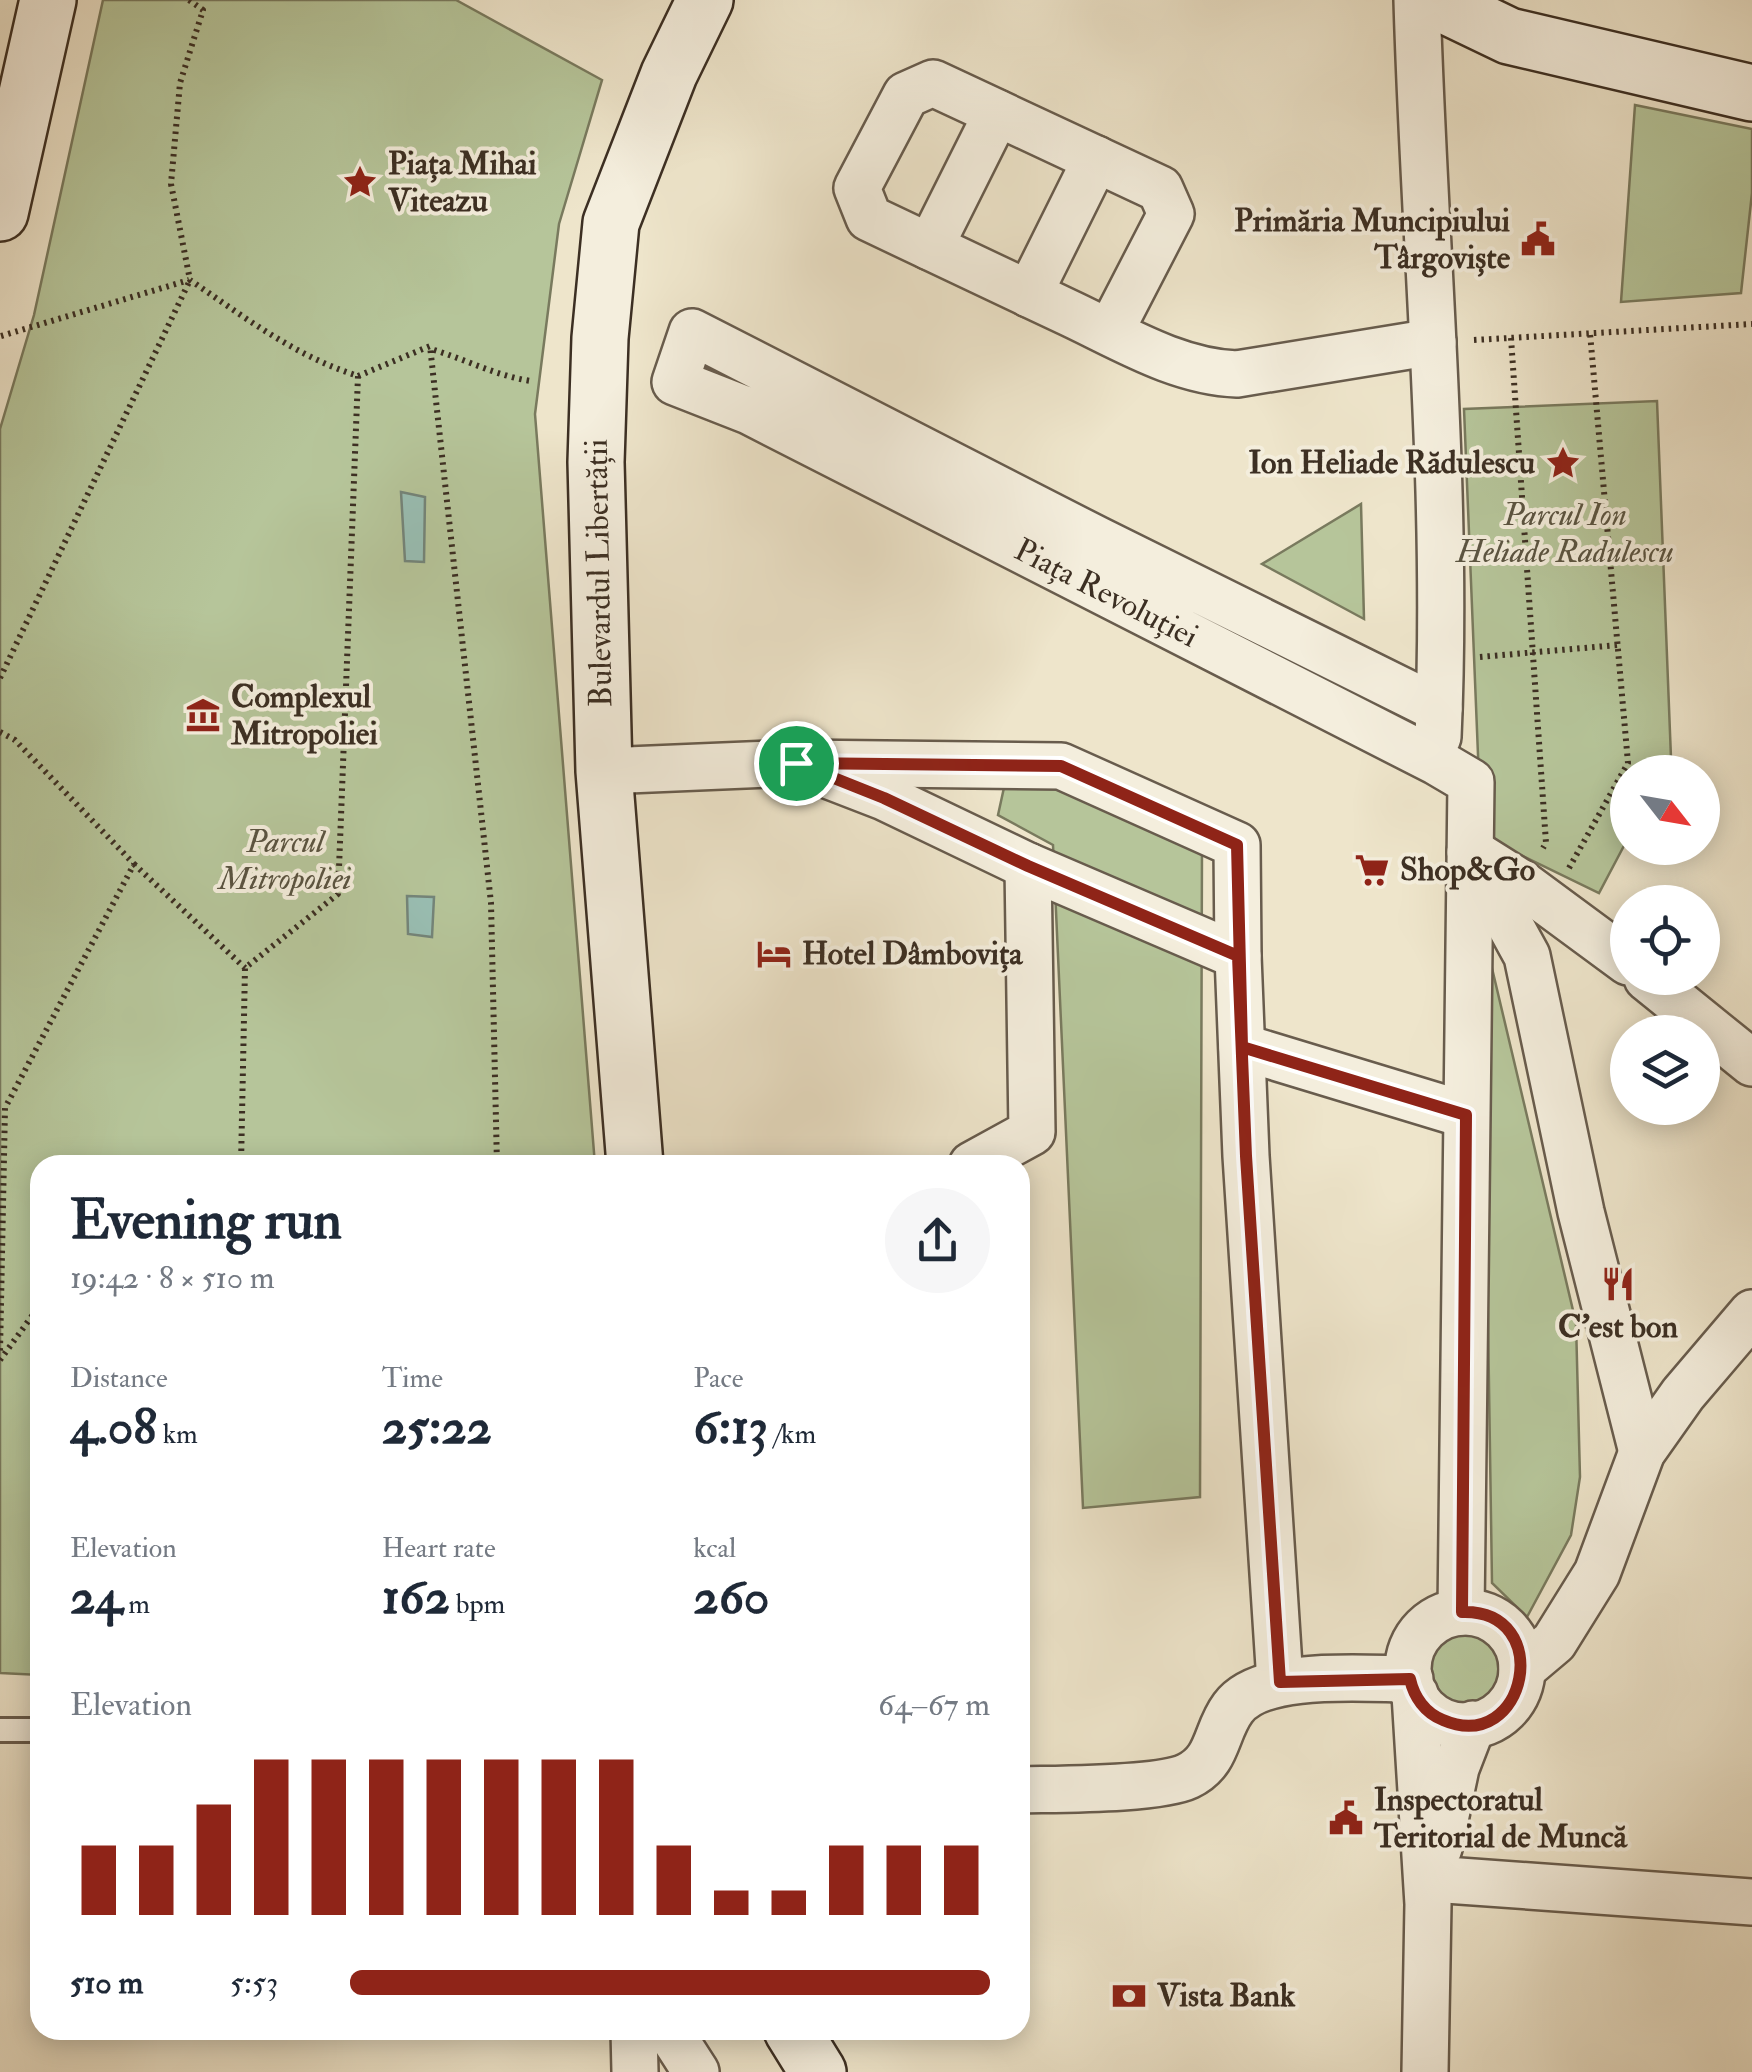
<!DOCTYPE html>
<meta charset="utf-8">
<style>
body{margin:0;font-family:"IM FELL Double Pica",serif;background:#f6f6f7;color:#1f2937;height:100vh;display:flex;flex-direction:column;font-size:38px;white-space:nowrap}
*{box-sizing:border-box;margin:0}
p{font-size:32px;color:#747a83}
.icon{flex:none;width:55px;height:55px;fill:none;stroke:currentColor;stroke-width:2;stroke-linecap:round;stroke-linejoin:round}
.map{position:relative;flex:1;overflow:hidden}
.drawer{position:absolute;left:30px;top:1155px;width:1000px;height:885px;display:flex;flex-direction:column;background:#fff;border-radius:30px;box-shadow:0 5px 25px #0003}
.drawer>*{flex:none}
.needle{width:65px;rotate:121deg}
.fabs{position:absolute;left:1610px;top:755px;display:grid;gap:20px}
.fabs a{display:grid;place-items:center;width:110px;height:110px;border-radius:50%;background:#fff;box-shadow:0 5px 25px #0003;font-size:50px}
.pin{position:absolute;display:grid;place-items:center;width:85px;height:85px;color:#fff;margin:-42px;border:5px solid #fff;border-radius:50%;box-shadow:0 2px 10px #0007}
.round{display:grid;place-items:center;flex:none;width:105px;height:105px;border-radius:52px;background:#f6f6f7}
.head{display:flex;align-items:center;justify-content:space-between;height:170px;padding:0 40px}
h1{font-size:55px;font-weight:800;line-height:75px}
.metrics{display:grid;grid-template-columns:repeat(3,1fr);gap:15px;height:170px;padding:10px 40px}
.metrics div{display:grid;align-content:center}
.metrics b{font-size:50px;font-weight:800}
.metrics small{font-size:28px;font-weight:400}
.metrics p{font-size:28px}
.chart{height:280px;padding:20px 40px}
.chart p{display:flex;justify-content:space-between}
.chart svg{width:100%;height:180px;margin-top:10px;stroke:#8f2418;stroke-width:6}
ul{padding:0 40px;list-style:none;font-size:32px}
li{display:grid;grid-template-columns:160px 120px 1fr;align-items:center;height:75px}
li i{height:25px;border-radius:12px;background:#8f2418}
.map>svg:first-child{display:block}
.green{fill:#b6c59a;stroke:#797a5e;stroke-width:2.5}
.water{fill:#99bfb4;stroke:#74857a;stroke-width:2.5}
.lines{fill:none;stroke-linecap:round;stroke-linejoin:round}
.lane-casing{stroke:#685c4d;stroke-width:28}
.street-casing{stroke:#685c4d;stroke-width:50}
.secondary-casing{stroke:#3c2f23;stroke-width:60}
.path{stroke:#3c2f23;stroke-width:6;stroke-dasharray:2.5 5;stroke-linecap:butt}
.lane{stroke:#f4eedd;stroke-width:22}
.street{stroke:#f4eedd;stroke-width:45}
.secondary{stroke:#f4eedd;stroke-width:55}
.route-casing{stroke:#fff;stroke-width:20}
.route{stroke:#8f2418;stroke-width:12}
.labels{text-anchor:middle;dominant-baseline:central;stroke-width:8;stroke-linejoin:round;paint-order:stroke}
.poi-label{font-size:32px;font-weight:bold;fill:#3c2f23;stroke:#f4eedd;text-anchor:start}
.park-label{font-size:32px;font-style:italic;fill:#5a5441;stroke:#f4eedd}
.street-label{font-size:32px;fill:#3c2f23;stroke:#f4eedd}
</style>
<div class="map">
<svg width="1752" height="2072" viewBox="0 0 1752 2072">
<rect width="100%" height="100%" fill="#eee5cb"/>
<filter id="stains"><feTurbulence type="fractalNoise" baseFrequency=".002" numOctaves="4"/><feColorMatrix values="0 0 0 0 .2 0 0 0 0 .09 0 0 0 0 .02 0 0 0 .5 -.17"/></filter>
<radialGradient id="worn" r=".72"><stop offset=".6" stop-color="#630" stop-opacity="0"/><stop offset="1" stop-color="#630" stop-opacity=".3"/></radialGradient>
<path class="green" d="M103,0H456L602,80L559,224L535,414L595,1165H40V1675L0,1673V429L34,315Z
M1635,105L1752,129V193L1741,293L1621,302Z
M1657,401L1671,758L1663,772H1628L1627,840L1599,893L1500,845L1481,829L1464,409Z
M1361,504L1364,619L1262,564Z
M1005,783H1051L1202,845L1200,1497L1083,1508L1053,845L998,815Z
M1482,926L1576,1323L1580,1477L1571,1535L1527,1617L1492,1583Z
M1426 1668a40 40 0 1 1 80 0a40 40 0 1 1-80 0Z"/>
<path class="water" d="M401,492L425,497L424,562L405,561Z
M407,896L434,897L432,937L408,934Z"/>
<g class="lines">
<g class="lane-casing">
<path id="lane" d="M0,1730H40"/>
</g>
<g class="street-casing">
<g id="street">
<path d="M1417,0C1424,246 1449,492 1438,737"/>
<path d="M930,247L997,113"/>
<path d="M1029,294L1096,159"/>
<path d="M1110,332L1171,214L1160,189L933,83L906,95L857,188L869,218C934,249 999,280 1065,311C1119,336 1176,372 1237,374L1433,342"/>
<path id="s1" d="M1439,709L1098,540L692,332L675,382L749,411L1437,762L1471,782L1461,1612"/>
<path d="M796,763L884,797L1028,866L1238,956L1246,1156L1280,1682"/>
<path d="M604,771L796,763L1061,766L1237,845L1238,956"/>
<path d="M1470,852L1527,956L1581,1212L1642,1452"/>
<path d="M1475,854L1521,883L1628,962"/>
<path d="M1647,978L1752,1063"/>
<path d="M1242,1047L1466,1115"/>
<path d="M972,1165L1032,1132L1028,866"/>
<circle cx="1465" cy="1669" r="57"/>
<path d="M1522,1669L1554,1642L1597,1573L1642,1452L1683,1394L1752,1313"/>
<path d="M1415,1694L1428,1904L1425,2072"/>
<path d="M1020,1790C1057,1789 1159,1790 1188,1776C1219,1761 1215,1732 1233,1708C1261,1669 1366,1679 1410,1679"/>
<path d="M1439,1848L1456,1768L1473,1724"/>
<path d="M1432,1879L1752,1902"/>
<path d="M634,2030L635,2072"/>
<path d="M669,2030L696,2072"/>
</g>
</g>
<g class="secondary-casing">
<path id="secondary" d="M1434,0L1509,36L1752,93
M0,213L48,0
M635,1165L604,771L596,462L600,338L611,223L669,74L705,0
M792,2030L818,2072"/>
</g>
<path class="path" d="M189,0L203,10L180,83L171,184L190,280C244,317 295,356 358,376L338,894L245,968L241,1165
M1,336L189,280
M1511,338L1546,843L1543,848
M1474,340L1752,324
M434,350C467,360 497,376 531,381
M358,376L430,346L491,903L497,1165
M1480,657L1618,645
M0,678L190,280
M0,732L15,740L134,864L5,1108L0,1352
M134,864L245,968
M1569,868L1628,763L1590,333
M0,1360L40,1305"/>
<use href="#lane" class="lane"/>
<use href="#street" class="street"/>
<use href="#secondary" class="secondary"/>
</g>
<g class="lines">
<g class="route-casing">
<path id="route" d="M796,763L884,798L1028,866L1238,956L1246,1156L1280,1682L1410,1679C1414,1697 1425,1713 1443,1720C1527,1756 1556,1609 1462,1612L1466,1115L1242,1047L1237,845L1061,766L796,763"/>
</g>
<use href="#route" class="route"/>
</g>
<defs>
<g id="sight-bare" transform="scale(2.7)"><path d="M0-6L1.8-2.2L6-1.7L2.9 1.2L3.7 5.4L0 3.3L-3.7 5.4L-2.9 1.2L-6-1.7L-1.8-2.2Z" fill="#8f2418" stroke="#f4eedd" stroke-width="2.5" paint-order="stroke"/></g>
<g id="civic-bare" transform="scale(2.7)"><path d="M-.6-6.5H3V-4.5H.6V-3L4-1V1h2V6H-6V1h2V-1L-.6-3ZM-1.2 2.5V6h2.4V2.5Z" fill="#8f2418" stroke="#f4eedd" stroke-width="2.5" paint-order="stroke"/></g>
<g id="museum-bare" transform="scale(2.7)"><path d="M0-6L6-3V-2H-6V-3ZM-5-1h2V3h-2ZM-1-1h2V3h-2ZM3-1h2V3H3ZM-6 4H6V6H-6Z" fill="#8f2418" stroke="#f4eedd" stroke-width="2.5" paint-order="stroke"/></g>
<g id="supermarket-bare" transform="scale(2.7)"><path d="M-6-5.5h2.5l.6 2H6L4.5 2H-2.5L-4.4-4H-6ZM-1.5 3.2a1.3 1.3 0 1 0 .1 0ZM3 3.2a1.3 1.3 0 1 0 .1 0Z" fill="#8f2418" stroke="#f4eedd" stroke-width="2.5" paint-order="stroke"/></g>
<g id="hotel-bare" transform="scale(2.7)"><path d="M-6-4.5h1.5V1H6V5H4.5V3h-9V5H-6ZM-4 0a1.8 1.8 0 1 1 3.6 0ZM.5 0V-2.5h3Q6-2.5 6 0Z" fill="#8f2418" stroke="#f4eedd" stroke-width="2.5" paint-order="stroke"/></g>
<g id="restaurant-bare" transform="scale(2.7)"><path d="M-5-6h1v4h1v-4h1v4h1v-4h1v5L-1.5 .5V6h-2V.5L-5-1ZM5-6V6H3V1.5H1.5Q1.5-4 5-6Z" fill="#8f2418" stroke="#f4eedd" stroke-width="2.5" paint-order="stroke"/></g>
<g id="bank-bare" transform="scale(2.7)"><path d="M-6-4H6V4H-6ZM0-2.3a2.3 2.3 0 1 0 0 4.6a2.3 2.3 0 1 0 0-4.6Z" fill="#8f2418" stroke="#f4eedd" stroke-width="2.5" paint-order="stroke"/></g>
</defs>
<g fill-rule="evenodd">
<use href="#sight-bare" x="360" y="182"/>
<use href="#civic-bare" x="1538" y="239"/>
<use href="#sight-bare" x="1563" y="463"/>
<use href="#museum-bare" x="203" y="715"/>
<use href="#supermarket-bare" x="1372" y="870"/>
<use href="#hotel-bare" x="774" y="954"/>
<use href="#restaurant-bare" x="1618" y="1284"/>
<use href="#civic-bare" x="1346" y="1818"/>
<use href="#bank-bare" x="1129" y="1996"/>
</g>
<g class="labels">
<g class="poi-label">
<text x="388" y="164">Piața Mihai<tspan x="388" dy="37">Viteazu</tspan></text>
<text x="1510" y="221" text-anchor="end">Primăria Muncipiului<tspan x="1510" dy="37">Târgoviște</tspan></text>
<text x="1535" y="463" text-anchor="end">Ion Heliade Rădulescu</text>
<text x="231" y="697">Complexul<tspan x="231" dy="37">Mitropoliei</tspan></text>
<text x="1400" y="870">Shop&amp;Go</text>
<text x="802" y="954">Hotel Dâmbovița</text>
<text x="1618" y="1327" text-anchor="middle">C'est bon</text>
<text x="1374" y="1800">Inspectoratul<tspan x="1374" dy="37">Teritorial de Muncă</tspan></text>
<text x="1157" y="1996">Vista Bank</text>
</g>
<g class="park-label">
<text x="1565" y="515">Parcul Ion<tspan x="1565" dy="37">Heliade Radulescu</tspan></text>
<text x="285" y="842">Parcul<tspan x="285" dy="37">Mitropoliei</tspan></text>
</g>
<g class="street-label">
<text transform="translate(599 573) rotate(-91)">Bulevardul Libertății</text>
<text stroke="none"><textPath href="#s1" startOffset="1370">Piața Revoluției</textPath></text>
</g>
</g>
<rect width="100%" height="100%" filter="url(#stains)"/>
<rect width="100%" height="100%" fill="url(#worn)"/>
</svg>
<div class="fabs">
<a><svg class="needle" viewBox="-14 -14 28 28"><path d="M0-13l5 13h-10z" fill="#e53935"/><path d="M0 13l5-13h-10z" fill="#747a83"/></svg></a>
<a><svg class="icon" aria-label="locate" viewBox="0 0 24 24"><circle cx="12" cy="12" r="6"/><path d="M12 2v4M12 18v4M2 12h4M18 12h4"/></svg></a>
<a><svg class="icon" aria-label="layers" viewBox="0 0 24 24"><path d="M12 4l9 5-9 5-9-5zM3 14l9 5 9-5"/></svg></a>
</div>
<div class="pin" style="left:796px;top:763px;background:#1e9e55"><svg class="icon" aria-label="arrive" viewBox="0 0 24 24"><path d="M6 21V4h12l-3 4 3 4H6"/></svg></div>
<section class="drawer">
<div class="head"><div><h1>Evening run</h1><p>19:42 · 8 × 510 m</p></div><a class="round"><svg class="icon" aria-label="share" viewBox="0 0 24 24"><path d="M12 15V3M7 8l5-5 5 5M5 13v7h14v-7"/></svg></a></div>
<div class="metrics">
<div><p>Distance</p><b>4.08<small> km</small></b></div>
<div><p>Time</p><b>25:22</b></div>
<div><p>Pace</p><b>6:13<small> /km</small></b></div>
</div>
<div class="metrics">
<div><p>Elevation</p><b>24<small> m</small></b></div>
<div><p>Heart rate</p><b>162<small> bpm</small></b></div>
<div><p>kcal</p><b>260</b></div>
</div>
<div class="chart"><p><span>Elevation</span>64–67 m</p>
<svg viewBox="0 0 160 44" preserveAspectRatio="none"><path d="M5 44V27M15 44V27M25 44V17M35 44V6M45 44V6M55 44V6M65 44V6M75 44V6M85 44V6M95 44V6M105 44V27M115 44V38M125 44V38M135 44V27M145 44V27M155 44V27"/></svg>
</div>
<ul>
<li><b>510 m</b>5:53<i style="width:100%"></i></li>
</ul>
</section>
</div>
